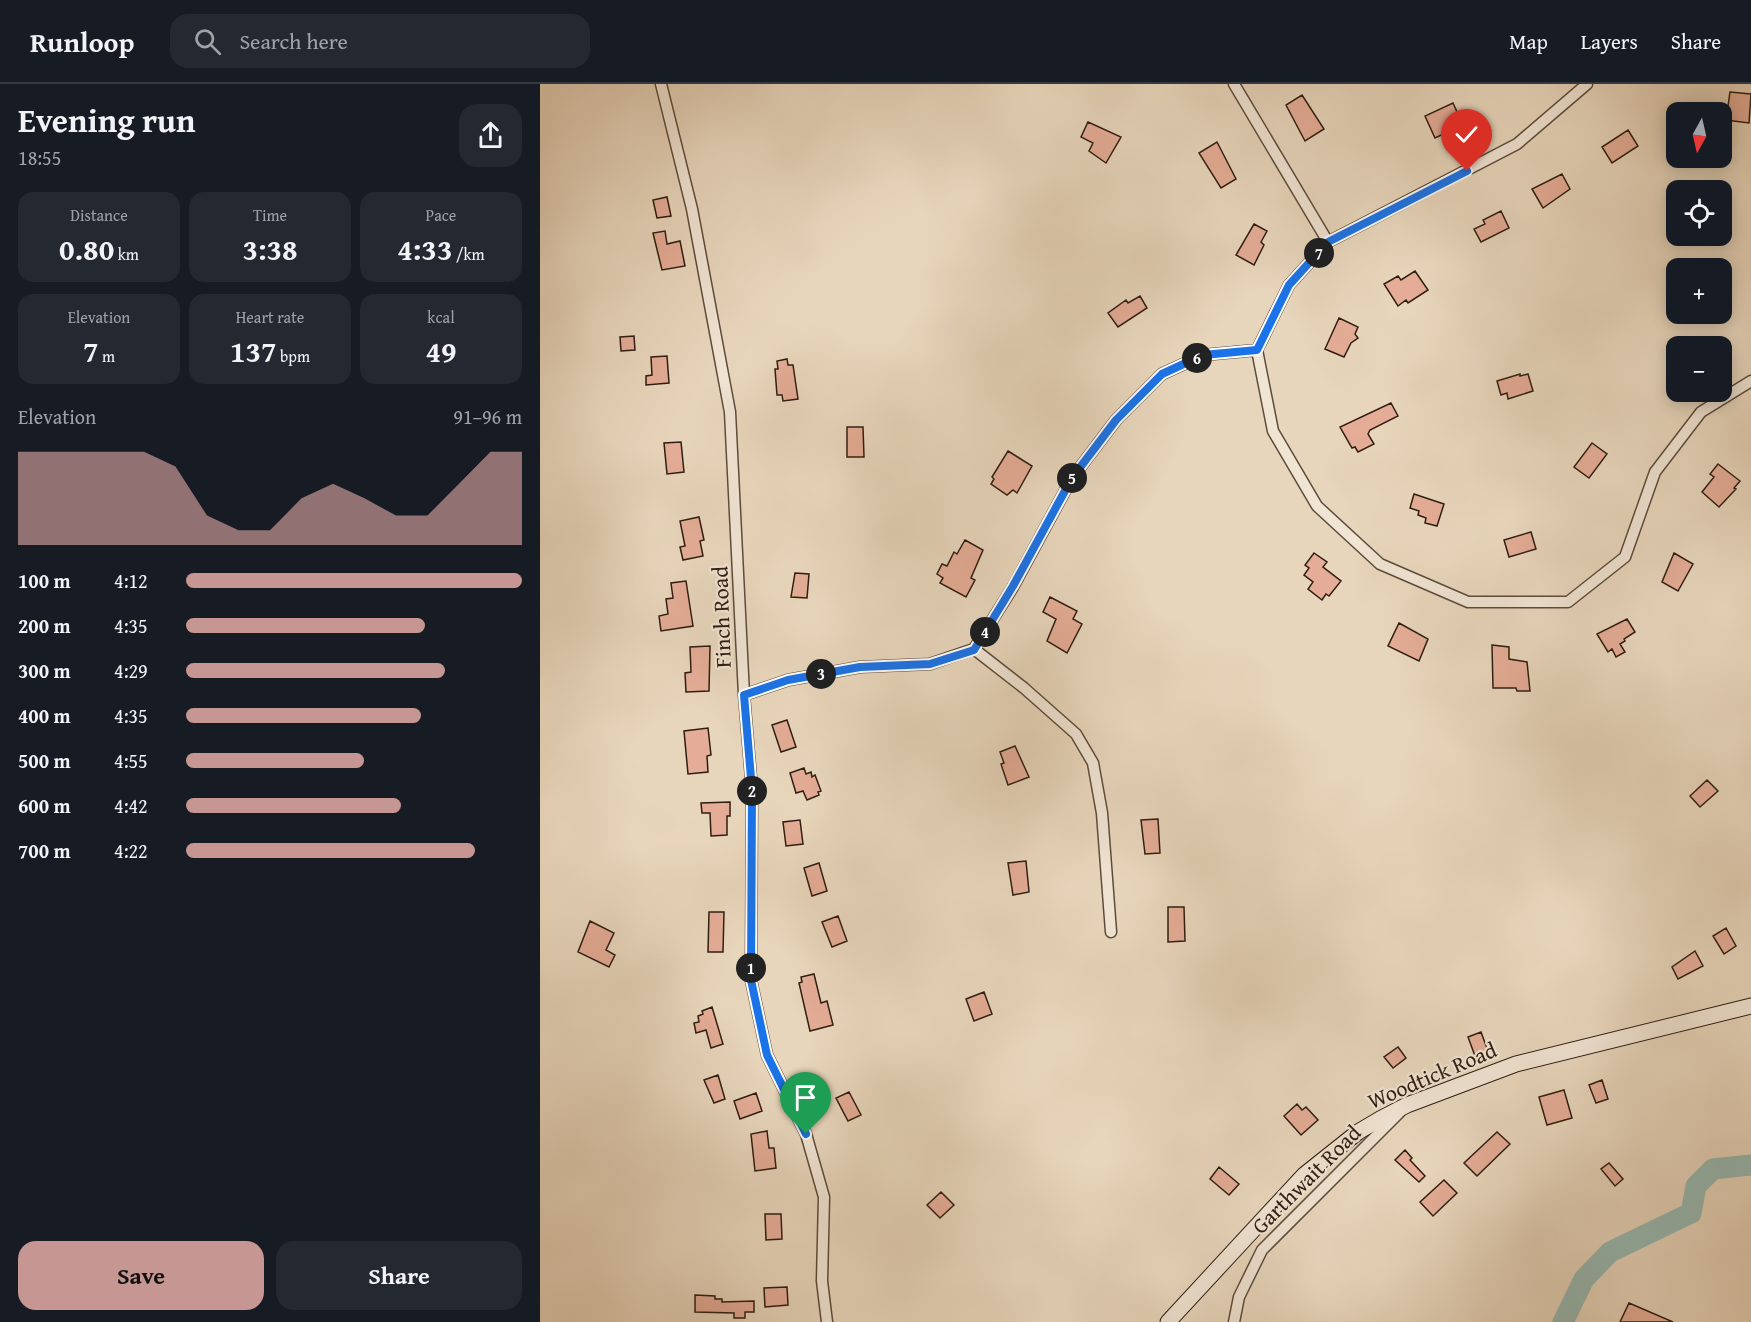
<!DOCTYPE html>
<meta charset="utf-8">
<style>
body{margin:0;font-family:"Gentium Book Plus",serif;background:#242831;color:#f1f3f6;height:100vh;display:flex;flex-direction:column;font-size:22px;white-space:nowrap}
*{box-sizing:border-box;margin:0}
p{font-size:20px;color:#9ea1a6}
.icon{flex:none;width:33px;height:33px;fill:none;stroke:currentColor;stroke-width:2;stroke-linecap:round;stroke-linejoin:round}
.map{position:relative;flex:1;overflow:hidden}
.panel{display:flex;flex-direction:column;background:#171b24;width:540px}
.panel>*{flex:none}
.needle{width:39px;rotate:188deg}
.controls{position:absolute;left:1126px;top:18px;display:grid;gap:12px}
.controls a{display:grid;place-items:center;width:66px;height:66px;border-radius:12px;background:#171b24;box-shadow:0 3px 15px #0003;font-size:30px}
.pin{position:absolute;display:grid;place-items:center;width:51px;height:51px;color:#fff;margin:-62px -26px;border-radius:50% 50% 50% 0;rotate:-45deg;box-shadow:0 0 6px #0007}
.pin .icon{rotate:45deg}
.km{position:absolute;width:30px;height:30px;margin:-15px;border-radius:50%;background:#222;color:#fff;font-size:16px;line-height:30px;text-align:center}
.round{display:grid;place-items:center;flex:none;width:63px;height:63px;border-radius:18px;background:#242831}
.summary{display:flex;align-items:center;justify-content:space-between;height:102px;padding:0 18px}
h1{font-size:33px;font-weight:800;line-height:45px}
.metrics{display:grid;grid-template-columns:repeat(3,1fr);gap:9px;height:102px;padding:6px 18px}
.metrics div{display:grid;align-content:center;border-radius:15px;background:#242831;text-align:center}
.metrics b{font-size:30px;font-weight:800}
.metrics small{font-size:16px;font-weight:400}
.metrics p{font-size:16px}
.chart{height:168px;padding:12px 18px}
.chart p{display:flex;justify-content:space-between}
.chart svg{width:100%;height:108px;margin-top:6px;fill:#c59692;opacity:.7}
.primary-button{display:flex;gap:12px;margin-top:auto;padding:12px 18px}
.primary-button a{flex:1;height:69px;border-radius:18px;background:#c59692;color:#111;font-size:24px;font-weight:800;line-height:69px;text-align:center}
.primary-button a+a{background:#242831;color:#f1f3f6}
ul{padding:0 18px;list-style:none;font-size:20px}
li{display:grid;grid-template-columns:96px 72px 1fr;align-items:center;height:45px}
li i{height:15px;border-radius:8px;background:#c59692}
header{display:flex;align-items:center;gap:36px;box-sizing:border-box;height:84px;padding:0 30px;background:#171b24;border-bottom:2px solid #363941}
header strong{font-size:28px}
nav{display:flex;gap:33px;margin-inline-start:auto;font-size:21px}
.search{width:420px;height:54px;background:#242831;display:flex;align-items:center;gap:15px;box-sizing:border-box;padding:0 21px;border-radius:18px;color:#9ea1a6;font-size:22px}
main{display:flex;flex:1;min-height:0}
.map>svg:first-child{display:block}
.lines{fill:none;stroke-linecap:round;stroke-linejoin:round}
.river{stroke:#97b9b2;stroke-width:21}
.building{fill:#e5ad97;stroke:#2f1d11;stroke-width:1.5}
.street-casing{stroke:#5d4b3c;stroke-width:13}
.secondary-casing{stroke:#2f1d11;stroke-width:17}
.street{stroke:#f0e4d3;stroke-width:10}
.secondary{stroke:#f0e4d3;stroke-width:15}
.route-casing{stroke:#fff;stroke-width:12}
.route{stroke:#1a73e8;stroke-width:8}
.labels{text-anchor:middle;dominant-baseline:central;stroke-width:4.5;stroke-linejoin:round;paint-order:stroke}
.street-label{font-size:22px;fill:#2f1d11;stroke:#f0e4d3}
</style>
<header>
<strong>Runloop</strong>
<div class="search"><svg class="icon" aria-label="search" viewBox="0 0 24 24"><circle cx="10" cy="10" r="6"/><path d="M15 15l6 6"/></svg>Search here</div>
<nav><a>Map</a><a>Layers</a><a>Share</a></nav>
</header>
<main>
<section class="panel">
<div class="summary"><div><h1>Evening run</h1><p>18:55</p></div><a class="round"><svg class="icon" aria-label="share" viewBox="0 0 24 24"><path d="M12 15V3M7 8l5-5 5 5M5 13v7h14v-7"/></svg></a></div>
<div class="metrics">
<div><p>Distance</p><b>0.80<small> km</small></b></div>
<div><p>Time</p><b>3:38</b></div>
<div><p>Pace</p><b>4:33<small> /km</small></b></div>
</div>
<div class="metrics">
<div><p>Elevation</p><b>7<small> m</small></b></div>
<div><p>Heart rate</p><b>137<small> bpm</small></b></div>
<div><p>kcal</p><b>49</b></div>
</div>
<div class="chart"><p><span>Elevation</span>91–96 m</p>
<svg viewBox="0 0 160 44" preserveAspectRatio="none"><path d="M0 44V6L10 6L20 6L30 6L40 6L50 12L60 32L70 38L80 38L90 25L100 19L110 25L120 32L130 32L140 19L150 6L160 6V44z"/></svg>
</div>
<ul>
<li><b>100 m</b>4:12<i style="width:100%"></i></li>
<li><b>200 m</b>4:35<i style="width:71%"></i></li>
<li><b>300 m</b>4:29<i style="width:77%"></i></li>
<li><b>400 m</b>4:35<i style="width:70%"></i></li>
<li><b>500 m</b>4:55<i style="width:53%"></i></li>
<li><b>600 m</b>4:42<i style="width:64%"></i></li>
<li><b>700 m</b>4:22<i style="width:86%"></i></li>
</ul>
<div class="primary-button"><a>Save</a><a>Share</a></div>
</section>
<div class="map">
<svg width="1211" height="1238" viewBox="0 0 1211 1238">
<rect width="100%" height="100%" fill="#e8d6bc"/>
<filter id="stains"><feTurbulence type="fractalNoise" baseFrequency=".00333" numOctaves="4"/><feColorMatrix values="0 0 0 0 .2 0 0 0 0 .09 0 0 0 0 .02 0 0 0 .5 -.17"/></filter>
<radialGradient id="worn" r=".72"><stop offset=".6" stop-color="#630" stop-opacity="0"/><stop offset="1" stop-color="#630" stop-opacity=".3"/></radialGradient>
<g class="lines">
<path class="river" d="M1023,1238L1044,1195L1070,1168L1151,1129L1156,1102L1173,1085L1211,1081"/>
</g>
<path class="building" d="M1190,8L1211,10L1209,39L1186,36Z
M762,11L784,45L765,57L746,21Z
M913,19L923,41L895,54L885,32Z
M548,38L581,53L566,79L549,67L553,59L541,53Z
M1088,46L1098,62L1072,79L1062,63Z
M677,58L696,95L681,104L659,69Z
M1022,90L1030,105L1003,124L992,105Z
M127,113L131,132L117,134L113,116Z
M961,127L969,144L941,158L934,145L945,140L943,136Z
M714,140L727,147L721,158L724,161L714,181L696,171Z
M125,147L127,160L140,157L145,182L122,186L113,149Z
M875,187L888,206L868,219L866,216L858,222L844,200L858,192L861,196Z
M600,212L607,224L578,243L568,229L586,216L588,219Z
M799,234L818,243L815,250L818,254L811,259L804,273L785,265Z
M94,252L95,266L81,267L80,253Z
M127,272L129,299L106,301V292L112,291L111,273Z
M247,275L248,281H253L258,315L243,317L242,311H237L235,285H238L237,277Z
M980,290V292L988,290L993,307L968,315L967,309L961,311L957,297Z
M851,319L858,332L830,346L828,350L834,360L818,368L815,363L812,364L800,343Z
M307,343H323L324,373H307Z
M141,358L144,388L127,390L124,359Z
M1052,359L1067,370L1049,394L1034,383Z
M468,367L492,382L477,409L473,406L467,411L451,400L454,395L452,393Z
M1178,380L1200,397L1194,404L1196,405L1179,423L1162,408L1174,393L1170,390Z
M874,410L904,420L897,442L885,439L886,434L878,431L879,427L870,424Z
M159,433L164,456L160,457L163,472L143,476L140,463L145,462L140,437Z
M991,448L996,465L969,473L964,456Z
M425,456L443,466L431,494L435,496L426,513L400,499L403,494L397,490L402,480L407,482L414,468L417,470Z
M774,469L787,478L783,483L801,497L789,512L786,510L782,516L768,505L773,498L764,491L769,484L765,481Z
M1134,469L1153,480L1138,507L1122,498Z
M255,489L269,490L267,514L251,513Z
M146,497L153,542L121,547L119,532L128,530L126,515L133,514L131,499Z
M510,513L537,527L533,535L542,540L527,569L507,557L516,535L503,528Z
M1087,535L1095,548L1084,555L1085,557L1080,560L1085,568L1076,573L1072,565L1068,568L1057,550Z
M859,539L888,555L879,577L848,562Z
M952,561L969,563V575L987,578L990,607H977L976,604H953Z
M170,562L169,607L146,608L145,589L151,588L150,563Z
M247,636L256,663L241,668L232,641Z
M168,644L171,671L167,672L168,688L148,690L144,647Z
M475,662L489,693L468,701L461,680L464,679L460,668Z
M264,684L266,690L271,688L272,693L275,691L281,707L278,708L279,711L267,716L263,707L256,709L250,689Z
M1167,696L1178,707L1160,723L1150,712Z
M190,718V732H187V751L171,752L170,729H162L161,719Z
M618,735L620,769L605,770L601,736Z
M260,736L263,760L246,762L243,738Z
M486,777L489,808L473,811L468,779Z
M279,779L287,807L272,812L264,784Z
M628,823H644L645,857L628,858Z
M169,828H184L183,868H168Z
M298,832L307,857L292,863L282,838Z
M50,837L74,849L66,866L75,871L69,883L38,868Z
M1186,844L1196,862L1184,870L1173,852Z
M1155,867L1163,882L1138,895L1132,883Z
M274,890L281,919L287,917L293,941L270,947L259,899L262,898L261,893Z
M444,908L452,930L434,937L426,915Z
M172,923L183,960L171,964L166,946L156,949L154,939L159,938L158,932L163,930L162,927Z
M941,948L948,967L935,972L928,953Z
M858,963L866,974L853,984L844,973Z
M178,991L185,1015L174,1019L164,996Z
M1062,996L1068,1015L1056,1019L1049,1001Z
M1024,1006L1032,1034L1007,1041L999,1013Z
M309,1008L321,1031L308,1037L296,1014Z
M216,1009L222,1027L200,1035L194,1017Z
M757,1020L762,1026L766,1023L778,1036L761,1051L744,1032Z
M227,1047L229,1064H234L236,1084L215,1087L211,1050Z
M957,1048L970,1060L937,1092L924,1079Z
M865,1066L872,1074L870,1076L885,1092L879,1098L855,1076Z
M1069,1079L1083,1095L1075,1102L1061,1085Z
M679,1083L699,1100L689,1111L670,1095Z
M904,1096L917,1109L893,1132L880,1118Z
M401,1108L414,1121L400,1134L387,1121Z
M225,1130H241L242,1155L226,1156Z
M247,1203L248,1221L225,1223L224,1204Z
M155,1211L175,1212V1215H182V1218L214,1217V1228H205V1234H194V1229L155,1228Z
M1089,1219L1133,1238H1080Z"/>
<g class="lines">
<g class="street-casing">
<path id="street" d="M121,0L152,125L190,328L204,611L212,706L211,896L227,971L266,1050L284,1113L282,1197L287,1238
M694,0L788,158
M1047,0L977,60L788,158L749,201L717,266L733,347L777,422L840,480L928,518H1028L1085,473L1115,388L1161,328L1211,297
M434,565L484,604L536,650L553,679L562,729L571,848
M204,611L248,596L320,583L390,580L434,565L473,503L532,394L576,336L622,290L663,271L717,266
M694,1238L699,1213L722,1166L860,1028"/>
</g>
<g class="secondary-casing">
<path id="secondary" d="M628,1238L764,1091L818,1048L840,1035L867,1021L976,980L1211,922"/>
</g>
<use href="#street" class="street"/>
<use href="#secondary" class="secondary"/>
</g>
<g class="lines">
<g class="route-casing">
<path id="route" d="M266,1050L227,971L211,896L212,706L204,611L248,596L320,583L390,580L434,566L473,502L532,394L576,336L622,290L663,271L717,266L749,201L788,158L927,87"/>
</g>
<use href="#route" class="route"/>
</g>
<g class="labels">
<g class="street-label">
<text transform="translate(181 533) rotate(-92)">Finch Road</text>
<text transform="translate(892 991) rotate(-23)">Woodtick Road</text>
<text transform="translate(766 1095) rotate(-45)">Garthwait Road</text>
</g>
</g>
<rect width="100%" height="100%" filter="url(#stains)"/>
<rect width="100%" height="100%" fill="url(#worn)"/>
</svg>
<div class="controls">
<a><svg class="needle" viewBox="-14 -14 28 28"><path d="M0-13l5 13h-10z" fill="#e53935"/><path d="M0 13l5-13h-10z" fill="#9ea1a6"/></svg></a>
<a><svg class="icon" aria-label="locate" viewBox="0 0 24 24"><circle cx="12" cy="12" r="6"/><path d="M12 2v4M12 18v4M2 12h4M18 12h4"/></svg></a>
<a>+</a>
<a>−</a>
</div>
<div class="pin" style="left:266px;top:1050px;background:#1e9e55"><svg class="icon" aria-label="arrive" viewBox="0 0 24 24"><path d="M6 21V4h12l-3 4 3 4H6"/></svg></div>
<div class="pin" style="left:927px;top:87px;background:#d93025"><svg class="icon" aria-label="check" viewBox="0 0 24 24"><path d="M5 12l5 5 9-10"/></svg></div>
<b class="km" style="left:211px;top:884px">1</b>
<b class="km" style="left:212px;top:707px">2</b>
<b class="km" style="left:281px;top:590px">3</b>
<b class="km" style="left:445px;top:548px">4</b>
<b class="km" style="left:532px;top:394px">5</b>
<b class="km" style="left:657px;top:274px">6</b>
<b class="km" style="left:779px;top:169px">7</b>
</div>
</main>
